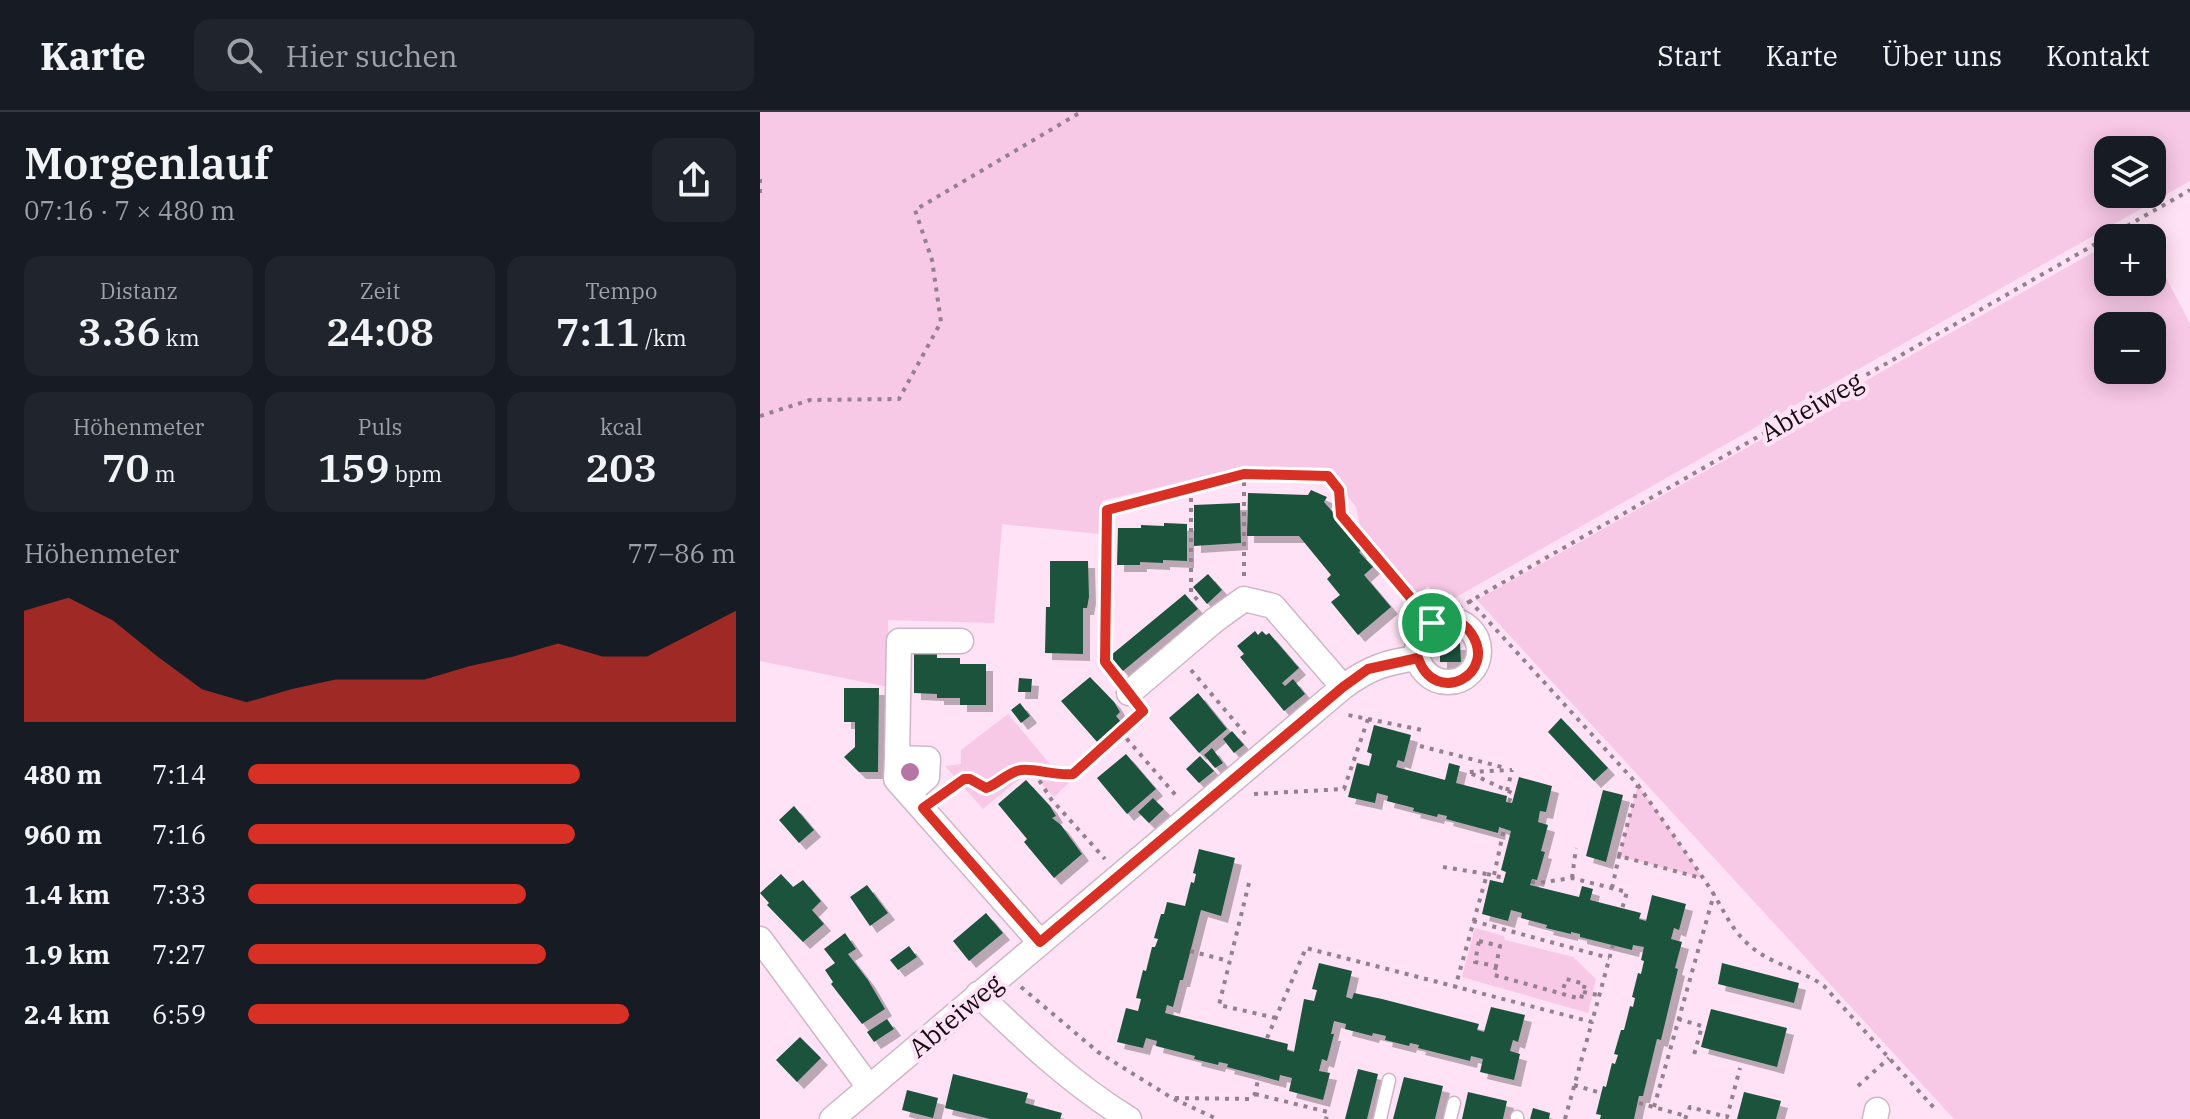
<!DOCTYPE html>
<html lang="de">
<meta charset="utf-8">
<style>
body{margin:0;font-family:"IBM Plex Serif",serif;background:#20242c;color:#f1f3f6;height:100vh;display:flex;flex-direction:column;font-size:30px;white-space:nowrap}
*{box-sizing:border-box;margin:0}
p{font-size:26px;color:#9ea1a6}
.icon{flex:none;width:44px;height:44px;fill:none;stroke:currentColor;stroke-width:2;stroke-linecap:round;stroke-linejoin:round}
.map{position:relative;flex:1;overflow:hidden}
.panel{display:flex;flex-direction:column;background:#171b24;width:760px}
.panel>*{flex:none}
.fabs{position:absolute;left:1334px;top:24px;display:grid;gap:16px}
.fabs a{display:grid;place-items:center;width:72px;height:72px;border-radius:16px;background:#171b24;box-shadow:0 4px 20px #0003;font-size:40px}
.pin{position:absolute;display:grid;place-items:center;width:68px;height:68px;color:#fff;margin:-34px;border:4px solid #fff;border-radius:50%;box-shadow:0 2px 8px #0007}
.round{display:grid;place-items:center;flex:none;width:84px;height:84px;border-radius:16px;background:#20242c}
.summary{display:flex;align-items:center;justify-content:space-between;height:136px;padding:0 24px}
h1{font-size:44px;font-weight:600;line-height:60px}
.metrics{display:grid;grid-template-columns:repeat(3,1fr);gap:12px;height:136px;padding:8px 24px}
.metrics div{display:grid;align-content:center;border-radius:16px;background:#20242c;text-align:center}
.metrics b{font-size:40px;font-weight:600}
.metrics small{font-size:22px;font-weight:400}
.metrics p{font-size:22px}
.chart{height:224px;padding:16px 24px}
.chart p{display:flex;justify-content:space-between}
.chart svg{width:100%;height:144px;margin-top:8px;fill:#d93025;opacity:.7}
ul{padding:0 24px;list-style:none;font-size:26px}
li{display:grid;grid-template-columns:128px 96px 1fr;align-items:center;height:60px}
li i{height:20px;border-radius:10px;background:#d93025}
header{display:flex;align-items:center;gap:48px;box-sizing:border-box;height:112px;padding:0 40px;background:#171b24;border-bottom:2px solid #363941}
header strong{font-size:38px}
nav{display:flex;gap:44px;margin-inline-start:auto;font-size:28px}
.search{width:560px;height:72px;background:#20242c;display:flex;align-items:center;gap:20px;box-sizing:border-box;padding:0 28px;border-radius:16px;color:#9ea1a6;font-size:30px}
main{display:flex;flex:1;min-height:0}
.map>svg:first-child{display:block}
.green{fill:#f8c8e7;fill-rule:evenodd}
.building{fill:#1c533d;filter:url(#shadow)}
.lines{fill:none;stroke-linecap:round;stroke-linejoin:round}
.service-casing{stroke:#d0b5c7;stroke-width:15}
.minor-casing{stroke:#d0b5c7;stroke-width:27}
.path{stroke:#95818e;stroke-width:4;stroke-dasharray:4 6;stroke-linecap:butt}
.service{stroke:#fff;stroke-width:12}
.minor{stroke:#fff;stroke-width:24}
.tree{fill:#b576a5}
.route-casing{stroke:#fff;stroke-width:16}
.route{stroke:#d93025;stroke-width:10}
.labels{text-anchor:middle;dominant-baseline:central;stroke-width:8;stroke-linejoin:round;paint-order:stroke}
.street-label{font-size:26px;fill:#140b11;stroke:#ffe2f5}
</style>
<header>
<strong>Karte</strong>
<div class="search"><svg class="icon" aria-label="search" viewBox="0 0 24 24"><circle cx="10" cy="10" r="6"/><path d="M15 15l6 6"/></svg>Hier suchen</div>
<nav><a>Start</a><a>Karte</a><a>Über uns</a><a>Kontakt</a></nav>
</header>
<main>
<section class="panel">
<div class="summary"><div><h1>Morgenlauf</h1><p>07:16 · 7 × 480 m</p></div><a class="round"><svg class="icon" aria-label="share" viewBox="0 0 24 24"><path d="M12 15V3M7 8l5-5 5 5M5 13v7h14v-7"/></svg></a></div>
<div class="metrics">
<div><p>Distanz</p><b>3.36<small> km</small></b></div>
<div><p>Zeit</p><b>24:08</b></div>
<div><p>Tempo</p><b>7:11<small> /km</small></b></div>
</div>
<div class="metrics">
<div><p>Höhenmeter</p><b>70<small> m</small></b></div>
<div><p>Puls</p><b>159<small> bpm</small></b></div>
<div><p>kcal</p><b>203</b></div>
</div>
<div class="chart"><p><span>Höhenmeter</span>77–86 m</p>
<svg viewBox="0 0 160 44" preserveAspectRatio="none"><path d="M0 44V10L10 6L20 13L30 24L40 34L50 38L60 34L70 31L80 31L90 31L100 27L110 24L120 20L130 24L140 24L150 17L160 10V44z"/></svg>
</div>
<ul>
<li><b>480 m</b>7:14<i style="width:68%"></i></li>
<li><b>960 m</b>7:16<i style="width:67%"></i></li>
<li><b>1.4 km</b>7:33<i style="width:57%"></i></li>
<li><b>1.9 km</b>7:27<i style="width:61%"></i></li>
<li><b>2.4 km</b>6:59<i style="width:78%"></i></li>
</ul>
</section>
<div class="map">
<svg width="1430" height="1007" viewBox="0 0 1430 1007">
<defs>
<filter id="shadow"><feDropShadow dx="7" dy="7" stdDeviation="0" flood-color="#0004"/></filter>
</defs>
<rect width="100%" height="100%" fill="#ffe2f5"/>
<path class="green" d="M0,0H1430V69L677,496L671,489L677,484L668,474L655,484L600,415L596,395L568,358L478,356L342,389L340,422L242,412L234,511L128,508V575L0,549ZM1348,38H1392V82H1348Z
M1348,132V170H1392V138L1430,212V1007H1194L717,488ZM1348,214H1392V258H1348Z
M248,602L294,657L309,659L313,667L294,685L277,667L262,665L223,697L185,654L201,652V638Z
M878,673L943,766L859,744Z
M715,816L744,824L745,828L813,845L836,867L828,901L702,865Z"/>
<path class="building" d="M551,378L567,385L564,390L604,436L599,440L613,455L604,463L631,495L598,523L571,490L580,483L567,467L571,463L539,424H487L488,381L548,383Z
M480,391L481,431L434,434V393Z
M404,411L427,412V449L403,448V451L380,450V453H357L358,416H381V413L404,414Z
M290,449H328L329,485L327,496H323V542L285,541L286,495H290Z
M448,462L462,478L447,492L433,475Z
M425,482L438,497L363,559L350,544Z
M495,519L498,523L502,519L506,523L509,521L539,556L522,571L525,574L533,567L545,582L524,599L480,545L484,542L477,534Z
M680,531H700L701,550H680Z
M154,542H177V546H200V552H226V593H200V586H177V582L154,581Z
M330,565L354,590L360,600L356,604L362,611L338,631L301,589Z
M259,566L272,567L271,580H258Z
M84,576H119L118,660H99L84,645L95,635V610H84Z
M438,581L467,617L439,641L409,606Z
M260,591L270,604L261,611L251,598Z
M801,606L848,656L834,669L788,620Z
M614,613L651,623L644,650L638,648L636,655L685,668L689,651L700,654L696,671L747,684L746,690L752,691L759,665L792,674L786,700L780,699L778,710L788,713L781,739L785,740L777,768L772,767L770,773L819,785L822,774L833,777L830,788L881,801L879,807L886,809L892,783L926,792L919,818L914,816L911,827L922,830L915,856L918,857L901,928L897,927L883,984H879L874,1007H840L841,1003L836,1002L843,974L846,975L852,951L855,952L858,943L854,942L861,918H864L870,894L873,895L875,886L872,885L878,861L881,862L884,849L881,848L884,835L873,833L872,838L820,825V822L811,820V822L786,816L787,813L761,806L762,801L751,798L748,809L722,802L730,768L743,771L746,760L741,758L751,719L739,715L738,721L686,707L687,704L678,702L677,705L653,699L654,696L627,689L628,684L617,681L615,691L588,685L597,651L609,654L612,642L607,640Z
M472,619L484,633L474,641L463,627Z
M452,636L463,651L455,656L444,643Z
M366,642L396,677L367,702L337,666Z
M440,644L454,659L439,671L426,657Z
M266,668L290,694L296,704L292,706L301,713L322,742L294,766L264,730L267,727L238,692Z
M843,678L863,683L846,750L826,744Z
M393,686L404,697L389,711L378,700Z
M34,694L54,718L39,731L19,708Z
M439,737L475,746L461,804L441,798L423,868H420L413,895L407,893L405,901L528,932L527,938L534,940L544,887L554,889L557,878L552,877L559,851L592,859L586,885L592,887L594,881L622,887L719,912L717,918L724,920L731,895L765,903L758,930L753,928L750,939L760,942L754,968L720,960L723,947L711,944L710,949L658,936L659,933L650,931L649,934L625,928L626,924L613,921L612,924L585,917L586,912L574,909L571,922H574L567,949L562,947L559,959L570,961L563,988L529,979L532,966L520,963L519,969L467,955L468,952L459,950L458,953L434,947L435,944L396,934L397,929L386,926L383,936L357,930L366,896L378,899L381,887L376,886L383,858L386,859L392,835H395L398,827L394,826L401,802H404L407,790L425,794L431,770L434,771L436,762L433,761Z
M21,762L33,775L43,768L61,789L52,798L64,812L43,830L7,793L9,791L0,781Z
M107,773L128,801L110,814L90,785Z
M226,801L243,821L209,849L193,829Z
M85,821L96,837L88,842L108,868L125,897L102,912L71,872L73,870L65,858L75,851L64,837Z
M149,834L157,845L138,858L130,848Z
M962,851L1039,871L1034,891L958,872Z
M951,897L1027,916L1017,955L941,935Z
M127,907L134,917L114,930L107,920Z
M40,925L61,946L37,970L16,948Z
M598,957L618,962L607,1007H585Z
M193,962L268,981L265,991L302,1001L300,1007H230L185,996Z
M644,965L683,974L675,1007H633Z
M147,978L178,986L173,1006L142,998Z
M708,980L747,989L743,1007H702Z
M984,980L1021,989L1016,1007H977Z
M773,996L790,1001L789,1007H770Z"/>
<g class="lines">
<g class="service-casing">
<path id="service" d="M620,1007L629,968
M690,1007L694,991
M757,1007V1005"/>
</g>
<g class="minor-casing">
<path id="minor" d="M657 539a31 31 0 1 1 62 0a31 31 0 1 1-62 0Z
M369,581L455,508L484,487L513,494L583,575
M137,646L139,529H201
M149,681L167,665L168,647L137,646L136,667L280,830
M0,827L109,975
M218,882C266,928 312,972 369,1007
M72,1007L583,575C609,556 626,550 658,546
M1115,1007L1117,998"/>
</g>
<path class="path" d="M0,67V85
M0,304L50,288L139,287L181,210L172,148L155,98L321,0
M431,376V480L440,491
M484,464V362
M709,488L878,673L859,744L941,766
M431,558L488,625
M356,564L345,550L347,398L484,362L568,364L579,378L581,403L672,511L1430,78
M608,607L662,618
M360,619L419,687
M660,634L746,656
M274,660L291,687L345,747
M878,673C903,709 929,744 953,781C964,799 972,818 988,832C1009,852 1041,857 1064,874L1175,997
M187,679C208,664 204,667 226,676C239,672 247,660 261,658C275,656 294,664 313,662L376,605
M747,679L752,658
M494,682L584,677L608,607L588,603
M749,690L752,681L708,660L752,658
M683,755L727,762L695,876
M727,762L744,766
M734,763L744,717
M812,766L816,736
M771,770L778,771L812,766L867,780L862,797
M489,771L459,893L516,906
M852,776L859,744
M713,809L849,846
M719,829L740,834L736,854L715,850Z
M430,839L469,849
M736,854L734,863L821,887L825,872L806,867L802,882
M261,875L338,940L412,986L457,1007
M823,880L838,883
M918,907L942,914L934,943
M507,926L546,836L832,910L853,833
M814,973L841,981
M1098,974L1129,946
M495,982L568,1000L566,1007
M415,986L490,987L495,982L499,963
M879,991L926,1004
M894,995L954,782
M805,1007L832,910
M925,1007L930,995L967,1005L980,956"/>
<use href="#service" class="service"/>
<use href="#minor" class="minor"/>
</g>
<circle class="tree" cx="150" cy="660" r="9"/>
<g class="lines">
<g class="route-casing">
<path id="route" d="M484,362L568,364L579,378L581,403L672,511C687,507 701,506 711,521C739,562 675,596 658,546L608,557L583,575L280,830L163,696L204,667H210L226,676C239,672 247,660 261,658C276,656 294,664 313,662L383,599L345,550L347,398Z"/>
</g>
<use href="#route" class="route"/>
</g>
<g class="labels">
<g class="street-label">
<text transform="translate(1051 294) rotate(-30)">Abteiweg</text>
<text transform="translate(195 903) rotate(-40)">Abteiweg</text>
</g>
</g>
</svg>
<div class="fabs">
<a><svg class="icon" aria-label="layers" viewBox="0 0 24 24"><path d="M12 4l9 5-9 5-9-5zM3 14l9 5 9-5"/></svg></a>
<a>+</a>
<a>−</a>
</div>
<div class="pin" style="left:672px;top:511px;background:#1e9e55"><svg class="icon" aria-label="arrive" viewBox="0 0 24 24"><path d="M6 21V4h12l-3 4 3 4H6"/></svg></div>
</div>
</main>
